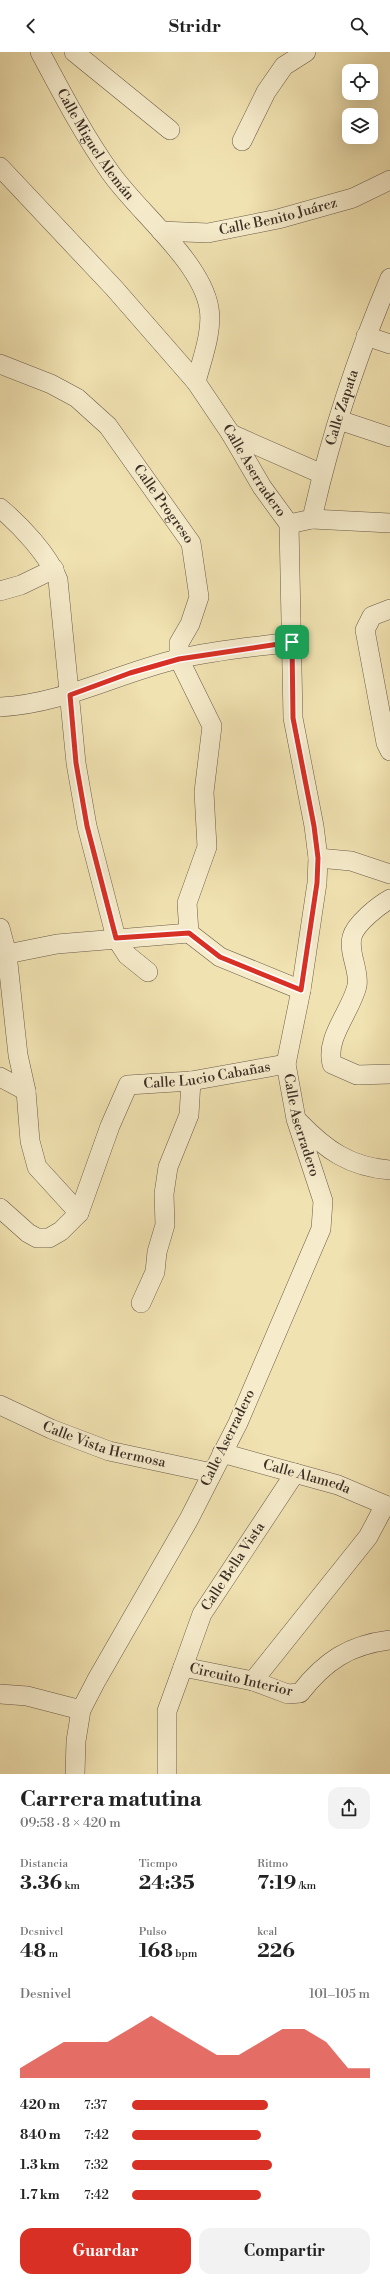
<!DOCTYPE html>
<html lang="es">
<meta charset="utf-8">
<style>
body{margin:0;font-family:"Libre Bodoni",serif;background:#f2f2f2;color:#222;height:100vh;display:flex;flex-direction:column;font-size:15px;white-space:nowrap}
*{box-sizing:border-box;margin:0}
p{font-size:13px;color:#767676}
.icon{flex:none;width:22px;height:22px;fill:none;stroke:currentColor;stroke-width:2;stroke-linecap:round;stroke-linejoin:round}
.map{position:relative;height:1722px;overflow:hidden}
.details{display:flex;flex-direction:column;background:#fff;flex:1}
.details>*{flex:none}
.controls{position:absolute;left:342px;top:12px;display:grid;gap:8px}
.controls a{display:grid;place-items:center;width:36px;height:36px;border-radius:8px;background:#fff;box-shadow:0 4px 16px #0002;font-size:20px}
.pin{position:absolute;display:grid;place-items:center;width:34px;height:34px;color:#fff;margin:-17px;border-radius:8px;box-shadow:0 2px 6px #0006}
.round{display:grid;place-items:center;flex:none;width:42px;height:42px;border-radius:12px;background:#f2f2f2}
.headline{display:flex;align-items:center;justify-content:space-between;height:68px;padding:0 20px}
h1{font-size:22px;font-weight:700;line-height:30px}
.metrics{display:grid;grid-template-columns:repeat(3,1fr);gap:6px;height:68px;padding:4px 20px}
.metrics div{display:grid;align-content:center}
.metrics b{font-size:20px;font-weight:700}
.metrics small{font-size:11px;font-weight:400}
.metrics p{font-size:11px}
.chart{height:112px;padding:8px 20px}
.chart p{display:flex;justify-content:space-between}
.chart svg{width:100%;height:72px;margin-top:4px;fill:#d93025;opacity:.7}
.button{display:flex;gap:8px;margin-top:auto;padding:8px 20px}
.button a{flex:1;height:46px;border-radius:12px;background:#d93025;color:#fff;font-size:16px;font-weight:700;line-height:46px;text-align:center}
.button a+a{background:#f2f2f2;color:#222}
ul{padding:0 20px;list-style:none;font-size:13px}
li{display:grid;grid-template-columns:64px 48px 1fr;align-items:center;height:30px}
li i{height:10px;border-radius:5px;background:#d93025}
header{display:flex;justify-content:space-between;align-items:center;height:52px;padding:0 20px;background:#fff;font-size:18px;font-weight:700}
.map>svg:first-child{display:block}
.lines{fill:none;stroke-linecap:round;stroke-linejoin:round}
.street-casing{stroke:#695b49;stroke-width:20}
.street{stroke:#f6eccc;stroke-width:19}
.route-casing{stroke:#fff;stroke-width:8}
.route{stroke:#d93025;stroke-width:5}
.labels{text-anchor:middle;dominant-baseline:central;stroke-width:3.5;stroke-linejoin:round;paint-order:stroke}
.street-label{font-size:14px;fill:#3c2e26;stroke:#f6eccc}
</style>
<header><svg class="icon" aria-label="back" viewBox="0 0 24 24"><path d="M15 5l-7 7 7 7"/></svg>Stridr<svg class="icon" aria-label="search" viewBox="0 0 24 24"><circle cx="10" cy="10" r="6"/><path d="M15 15l6 6"/></svg></header>
<div class="map">
<svg width="390" height="1722" viewBox="0 0 390 1722">
<rect width="100%" height="100%" fill="#f1e2b1"/>
<filter id="stains"><feTurbulence type="fractalNoise" baseFrequency=".005" numOctaves="4"/><feColorMatrix values="0 0 0 0 .2 0 0 0 0 .09 0 0 0 0 .02 0 0 0 .5 -.17"/></filter>
<radialGradient id="worn" r=".72"><stop offset=".6" stop-color="#630" stop-opacity="0"/><stop offset="1" stop-color="#630" stop-opacity=".3"/></radialGradient>
<g class="lines">
<g class="street-casing">
<g id="street">
<path id="s1" d="M40,0C62,41 83,82 110,120C137,159 201,209 209,256C213,279 202,307 196,330"/>
<path d="M74,0L170,78"/>
<path d="M242,89L266,40L284,14L306,0"/>
<path id="s2" d="M0,115L114,236L196,330L231,382L262,435L289,472L293,666L314,774L318,806L317,831L301,938L286,1012L296,1067L323,1149L321,1177L238,1371L189,1467L96,1629L81,1658L76,1689L75,1722"/>
<path id="s3" d="M161,179L208,181L278,167L353,146L390,128"/>
<path d="M366,284L390,292"/>
<path id="s4" d="M0,312L51,332L77,346L108,374L191,491L199,545L190,572L179,591V607L212,674L204,740L207,795L187,851L189,881L220,905L301,938"/>
<path d="M339,368L390,385"/>
<path d="M231,382L322,422"/>
<path d="M0,456C20,473 49,503 58,528L76,711L87,774L116,886L127,903L148,920"/>
<path d="M312,467L390,471"/>
<path id="s5" d="M289,472L312,467C330,385 357,304 390,226"/>
<path d="M0,539L21,533L54,517"/>
<path d="M390,557L372,564L365,578L386,691L390,699"/>
<path d="M0,655C63,652 118,621 178,607C215,598 255,595 292,590"/>
<path d="M318,806L351,809L390,822"/>
<path d="M390,847C379,853 355,872 352,885C348,901 360,919 357,934C351,959 325,986 332,1012L357,1023L390,1022"/>
<path d="M0,876L7,902L18,1003L26,1039L30,1089L37,1115L79,1161"/>
<path d="M7,902L57,892L189,881"/>
<path d="M0,1025L26,1039"/>
<path d="M299,1070C326,1098 350,1115 390,1118"/>
<path id="s6" d="M0,1156L28,1181L37,1186H49L61,1179L79,1161L110,1074L128,1033L191,1029L286,1012"/>
<path d="M141,1251L155,1220L157,1200L165,1173L164,1142L168,1115L189,1063L191,1029"/>
<path id="s7" d="M0,1353L51,1377L109,1399L212,1421"/>
<path id="s8" d="M222,1401L338,1433L390,1455"/>
<path id="s9" d="M183,1615L202,1562L295,1421"/>
<path d="M253,1629L368,1485L385,1453"/>
<path d="M0,1642L27,1644L81,1658"/>
<path d="M167,1722V1659L183,1615L253,1629L288,1642L300,1641C325,1609 349,1593 390,1588"/>
</g>
</g>
<use href="#street" class="street"/>
</g>
<g class="lines">
<g class="route-casing">
<path id="route" d="M292,590L293,666L314,774L318,806L317,831L301,938L220,905L189,881L116,886L87,774L76,711L70,643L130,621L179,607Z"/>
</g>
<use href="#route" class="route"/>
</g>
<g class="labels">
<g class="street-label">
<text stroke="none"><textPath href="#s1" startOffset="108">Calle Miguel Alemán</textPath></text>
<text stroke="none"><textPath href="#s3" startOffset="119">Calle Benito Juárez</textPath></text>
<text stroke="none"><textPath href="#s5" startOffset="139">Calle Zapata</textPath></text>
<text stroke="none"><textPath href="#s2" startOffset="397">Calle Aserradero</textPath></text>
<text stroke="none"><textPath href="#s4" startOffset="222">Calle Progreso</textPath></text>
<text stroke="none"><textPath href="#s6" startOffset="316">Calle Lucio Cabañas</textPath></text>
<text stroke="none"><textPath href="#s2" startOffset="1069">Calle Aserradero</textPath></text>
<text transform="translate(228 1386) rotate(-64)">Calle Aserradero</text>
<text stroke="none"><textPath href="#s7" startOffset="112">Calle Vista Hermosa</textPath></text>
<text stroke="none"><textPath href="#s8" startOffset="88">Calle Alameda</textPath></text>
<text stroke="none"><textPath href="#s9" startOffset="113">Calle Bella Vista</textPath></text>
<text transform="translate(241 1628) rotate(13)">Circuito Interior</text>
</g>
</g>
<rect width="100%" height="100%" filter="url(#stains)"/>
<rect width="100%" height="100%" fill="url(#worn)"/>
</svg>
<div class="controls">
<a><svg class="icon" aria-label="locate" viewBox="0 0 24 24"><circle cx="12" cy="12" r="6"/><path d="M12 2v4M12 18v4M2 12h4M18 12h4"/></svg></a>
<a><svg class="icon" aria-label="layers" viewBox="0 0 24 24"><path d="M12 4l9 5-9 5-9-5zM3 14l9 5 9-5"/></svg></a>
</div>
<div class="pin" style="left:292px;top:590px;background:#1e9e55"><svg class="icon" aria-label="arrive" viewBox="0 0 24 24"><path d="M6 21V4h12l-3 4 3 4H6"/></svg></div>
</div>
<section class="details">
<div class="headline"><div><h1>Carrera matutina</h1><p>09:58 · 8 × 420 m</p></div><a class="round"><svg class="icon" aria-label="share" viewBox="0 0 24 24"><path d="M12 15V3M7 8l5-5 5 5M5 13v7h14v-7"/></svg></a></div>
<div class="metrics">
<div><p>Distancia</p><b>3.36<small> km</small></b></div>
<div><p>Tiempo</p><b>24:35</b></div>
<div><p>Ritmo</p><b>7:19<small> /km</small></b></div>
</div>
<div class="metrics">
<div><p>Desnivel</p><b>48<small> m</small></b></div>
<div><p>Pulso</p><b>168<small> bpm</small></b></div>
<div><p>kcal</p><b>226</b></div>
</div>
<div class="chart"><p><span>Desnivel</span>101–105 m</p>
<svg viewBox="0 0 160 44" preserveAspectRatio="none"><path d="M0 44V38L10 30L20 22L30 22L40 22L50 14L60 6L70 14L80 22L90 30L100 30L110 22L120 14L130 14L140 22L150 38L160 38V44z"/></svg>
</div>
<ul>
<li><b>420 m</b>7:37<i style="width:57%"></i></li>
<li><b>840 m</b>7:42<i style="width:54%"></i></li>
<li><b>1.3 km</b>7:32<i style="width:59%"></i></li>
<li><b>1.7 km</b>7:42<i style="width:54%"></i></li>
</ul>
<div class="button"><a>Guardar</a><a>Compartir</a></div>
</section>
